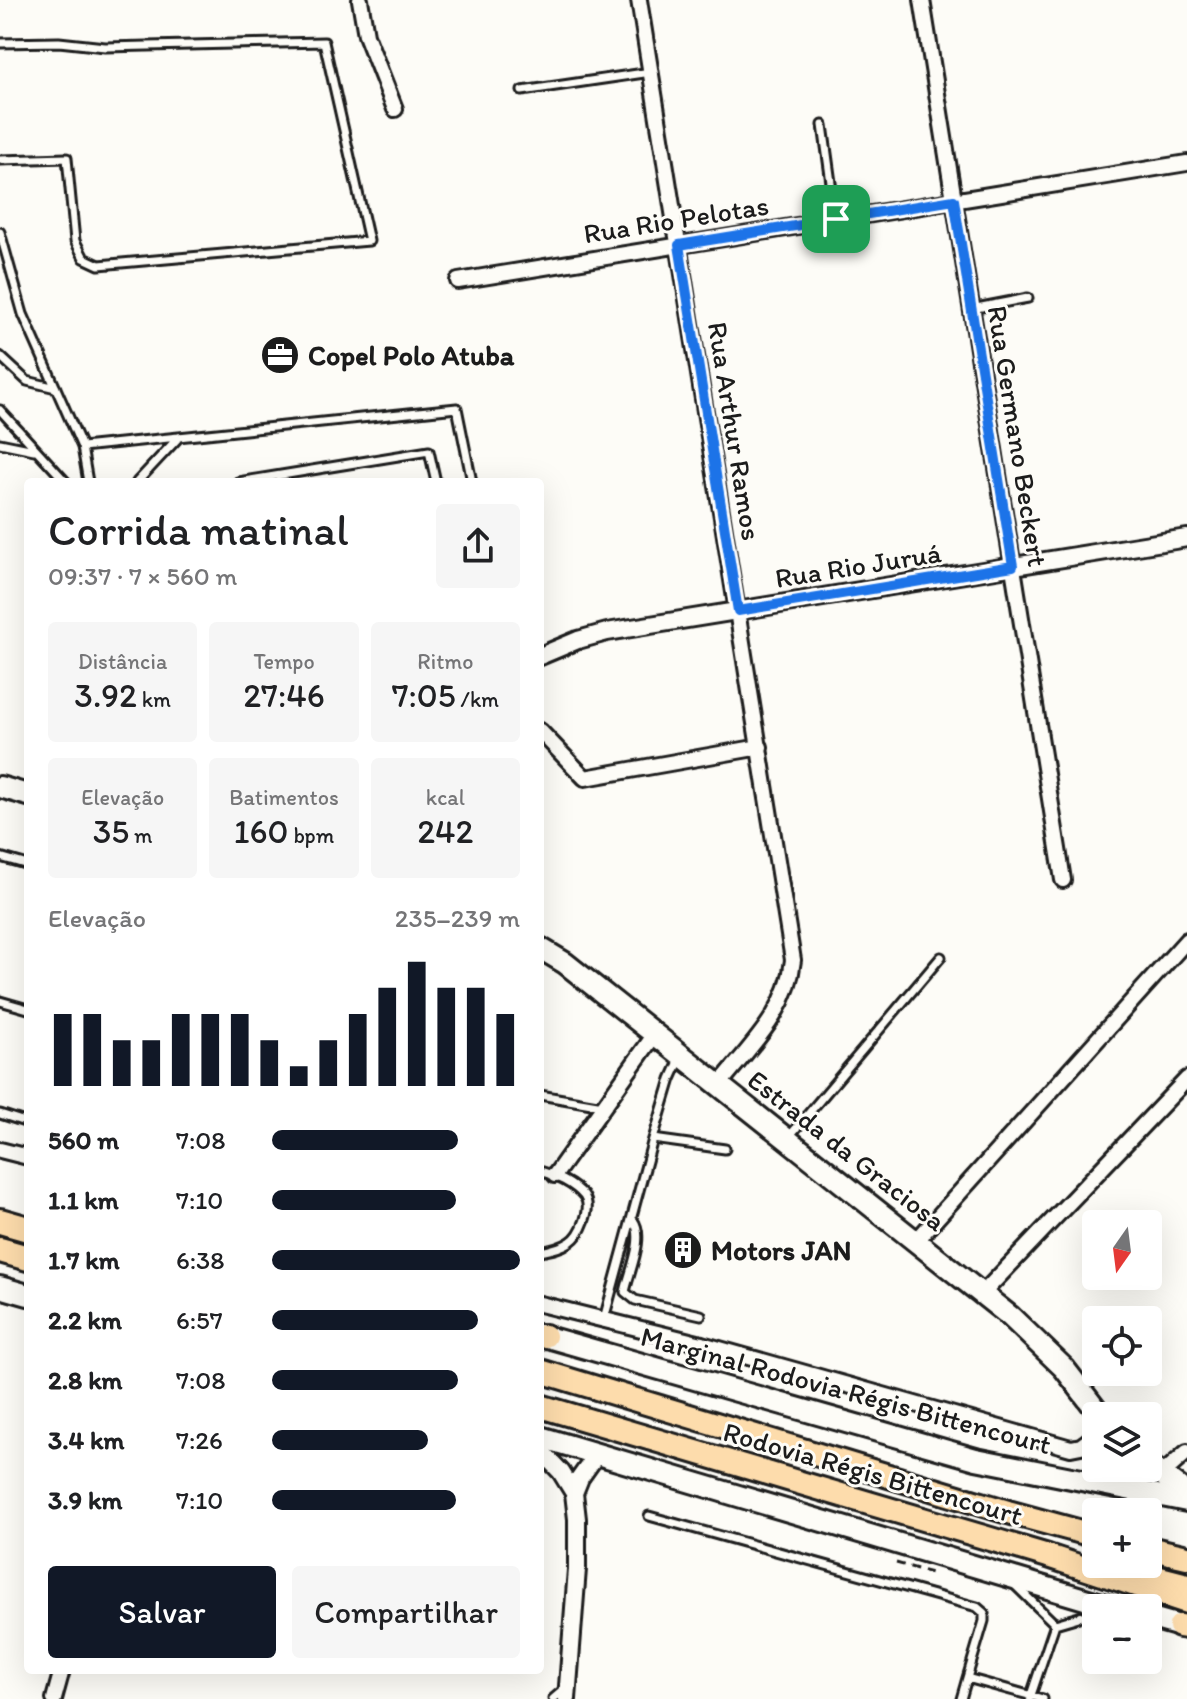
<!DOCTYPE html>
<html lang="pt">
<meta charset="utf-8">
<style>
body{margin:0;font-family:Itim,sans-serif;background:#f6f6f6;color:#202124;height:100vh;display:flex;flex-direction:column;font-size:30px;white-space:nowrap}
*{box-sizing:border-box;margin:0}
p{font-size:26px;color:#757577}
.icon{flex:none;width:44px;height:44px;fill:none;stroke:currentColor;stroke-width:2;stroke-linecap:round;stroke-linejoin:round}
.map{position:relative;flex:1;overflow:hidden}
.details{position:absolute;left:24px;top:478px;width:520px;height:1196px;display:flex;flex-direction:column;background:#fff;border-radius:8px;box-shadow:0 8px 32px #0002}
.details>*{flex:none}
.needle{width:52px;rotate:194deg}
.controls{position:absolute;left:1082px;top:1210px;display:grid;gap:16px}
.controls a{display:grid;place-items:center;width:80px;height:80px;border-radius:8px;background:#fff;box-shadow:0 8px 32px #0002;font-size:40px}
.pin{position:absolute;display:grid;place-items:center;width:68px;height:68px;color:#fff;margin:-34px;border-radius:16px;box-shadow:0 4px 12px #0006}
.round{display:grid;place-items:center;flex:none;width:84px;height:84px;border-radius:8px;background:#f6f6f6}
.summary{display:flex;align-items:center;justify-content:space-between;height:136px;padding:0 24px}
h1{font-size:44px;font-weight:600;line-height:60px}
.stats{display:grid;grid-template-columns:repeat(3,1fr);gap:12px;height:136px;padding:8px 24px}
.stats div{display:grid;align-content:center;border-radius:8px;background:#f6f6f6;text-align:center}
.stats b{font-size:34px;font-weight:600}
.stats small{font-size:22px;font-weight:400}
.stats p{font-size:22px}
.chart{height:224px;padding:16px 24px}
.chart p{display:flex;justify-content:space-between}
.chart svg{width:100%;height:144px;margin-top:8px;stroke:#111827;stroke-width:6}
.cta{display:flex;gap:16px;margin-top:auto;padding:16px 24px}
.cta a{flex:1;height:92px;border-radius:8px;background:#111827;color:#fff;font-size:32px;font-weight:600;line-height:92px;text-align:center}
.cta a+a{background:#f6f6f6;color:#202124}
ul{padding:0 24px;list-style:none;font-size:26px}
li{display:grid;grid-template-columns:128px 96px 1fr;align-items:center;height:60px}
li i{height:20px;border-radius:10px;background:#111827}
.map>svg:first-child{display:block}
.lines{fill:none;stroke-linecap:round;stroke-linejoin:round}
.service-casing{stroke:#1c1c1c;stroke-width:13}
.minor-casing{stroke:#1c1c1c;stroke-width:20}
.tertiary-casing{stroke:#1c1c1c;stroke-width:22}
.secondary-casing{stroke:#1c1c1c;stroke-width:26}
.trunk-casing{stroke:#1c1c1c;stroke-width:28}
.motorway-casing{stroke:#1c1c1c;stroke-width:30}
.path{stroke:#1c1c1c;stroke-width:3;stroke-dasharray:8 6;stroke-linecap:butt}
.service{stroke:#fdfcf7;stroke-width:7}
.minor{stroke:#fdfcf7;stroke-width:14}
.tertiary{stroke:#fdfcf7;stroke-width:16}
.secondary{stroke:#fdfcf7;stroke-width:20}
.trunk{stroke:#fddcac;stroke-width:22}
.motorway{stroke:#fddcac;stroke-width:24}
.route-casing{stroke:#fff;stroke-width:16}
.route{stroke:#1a73e8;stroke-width:10}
.labels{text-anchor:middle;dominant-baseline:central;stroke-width:6;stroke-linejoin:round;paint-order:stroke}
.street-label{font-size:28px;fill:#1c1c1c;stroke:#fdfcf7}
.poi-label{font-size:28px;font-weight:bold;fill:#1c1c1c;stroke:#fdfcf7;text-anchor:start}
</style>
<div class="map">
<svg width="1187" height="1699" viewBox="0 0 1187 1699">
<rect width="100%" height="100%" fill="#fdfcf7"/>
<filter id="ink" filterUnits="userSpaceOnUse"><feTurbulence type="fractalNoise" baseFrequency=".0125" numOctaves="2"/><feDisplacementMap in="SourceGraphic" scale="16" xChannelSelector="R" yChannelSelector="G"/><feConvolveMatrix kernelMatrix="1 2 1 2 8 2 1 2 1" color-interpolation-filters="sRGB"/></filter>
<g filter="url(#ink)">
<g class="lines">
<g class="service-casing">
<path id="service" d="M0,43L59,42L105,47L324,42L369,241L99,265L84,258L75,241L67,158L0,160
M522,91L651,72
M823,125L836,219
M0,232L23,314L82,447L88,482
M971,309L1028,298
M0,356L27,381L56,388
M0,410L66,482
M0,443L34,450
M82,447L457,408L472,482
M137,482L179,437
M238,482L429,451L436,482
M0,857L28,865
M0,1001L28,1009
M540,1095L603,1106
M0,1114L28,1123
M653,1139L725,1149
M787,1139L941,957
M540,1171C555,1175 574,1184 584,1196C593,1208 581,1235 570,1242C561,1248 551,1250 540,1252
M633,1220C646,1237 629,1272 625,1292L635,1300L701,1315
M604,1319L653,1139L671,1079L681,1057
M649,1516L977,1607L984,1613V1621L967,1678L1043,1699
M1016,1586L1055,1624
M1055,1624L1096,1612
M1030,1698L1055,1624
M553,1699L566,1688
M961,1699L967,1678"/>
</g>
<g class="minor-casing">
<path id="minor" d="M360,0L366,35L395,109
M639,0L793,960C788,1012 750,1046 719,1085
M922,0L1063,880
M458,281L1187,163
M540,731L585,778L760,747
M0,1150L28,1157
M555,1175L655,1034
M917,1240L1187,940
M983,1293L1187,1079
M540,1304L702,1344L1071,1448L1081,1446L1096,1435
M1161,1475L1187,1452
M54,1699L62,1670"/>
</g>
<g class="tertiary-casing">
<path id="tertiary" d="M540,656L578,640L607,632L1187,538
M540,1450L561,1472L574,1493L577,1519V1569L567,1699
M574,1493L580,1478L597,1454"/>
</g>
<g class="secondary-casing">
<path id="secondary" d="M0,787L28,795
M540,948L565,963L1011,1317L1064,1368L1101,1416
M0,1287L28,1295
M540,1335L976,1459L1187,1501
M540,1437L1115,1608
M1148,1464L1187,1493
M1148,1617L1187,1628"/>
</g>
<g class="trunk-casing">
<path id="trunk" d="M540,1337L545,1336
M540,1371L1008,1512L1096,1536
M540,1406L1048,1556L1187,1602
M1148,1548L1187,1557
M1148,1575L1187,1585
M1180,1626L1187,1627"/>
</g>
<g class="motorway-casing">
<path id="motorway" d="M0,1221L28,1229
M0,1250L28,1258"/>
</g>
<path class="path" d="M896,1563L935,1574"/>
<use href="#service" class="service"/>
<use href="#minor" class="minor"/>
<use href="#tertiary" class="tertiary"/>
<use href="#secondary" class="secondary"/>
<use href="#trunk" class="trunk"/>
<use href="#motorway" class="motorway"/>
</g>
</g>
<g class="lines" filter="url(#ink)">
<g class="route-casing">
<path id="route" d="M954,200L1013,566L738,611L679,245Z"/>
</g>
<use href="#route" class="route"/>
</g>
<defs>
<g id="office-disc" transform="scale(2)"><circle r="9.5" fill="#1c1c1c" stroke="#fdfcf7"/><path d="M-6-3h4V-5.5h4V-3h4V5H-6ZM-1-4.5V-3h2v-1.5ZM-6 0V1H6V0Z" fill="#fff"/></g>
<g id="building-disc" transform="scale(2)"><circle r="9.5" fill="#1c1c1c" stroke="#fdfcf7"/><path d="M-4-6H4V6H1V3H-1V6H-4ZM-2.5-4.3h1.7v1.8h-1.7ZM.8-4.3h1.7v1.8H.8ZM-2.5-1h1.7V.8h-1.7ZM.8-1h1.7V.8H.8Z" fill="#fff"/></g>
</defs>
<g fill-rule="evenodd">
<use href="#office-disc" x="280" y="355"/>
<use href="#building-disc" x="683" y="1250"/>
</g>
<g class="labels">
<g class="street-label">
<text transform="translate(676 219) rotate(-9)">Rua Rio Pelotas</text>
<text transform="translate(735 431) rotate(81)">Rua Arthur Ramos</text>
<text transform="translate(1018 436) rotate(81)">Rua Germano Beckert</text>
<text transform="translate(858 565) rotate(-9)">Rua Rio Juruá</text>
<text transform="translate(847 1150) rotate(38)">Estrada da Graciosa</text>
<text transform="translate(846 1390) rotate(15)">Marginal Rodovia Régis Bittencourt</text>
<text transform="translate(873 1473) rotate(16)">Rodovia Régis Bittencourt</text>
</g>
<g class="poi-label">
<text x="308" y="355">Copel Polo Atuba</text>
<text x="711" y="1250">Motors JAN</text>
</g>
</g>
</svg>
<div class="controls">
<a><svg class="needle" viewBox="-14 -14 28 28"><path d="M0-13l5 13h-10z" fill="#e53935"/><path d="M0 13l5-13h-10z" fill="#757577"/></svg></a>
<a><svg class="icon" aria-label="locate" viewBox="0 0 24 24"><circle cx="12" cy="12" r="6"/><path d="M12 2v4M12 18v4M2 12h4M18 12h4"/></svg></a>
<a><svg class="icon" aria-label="layers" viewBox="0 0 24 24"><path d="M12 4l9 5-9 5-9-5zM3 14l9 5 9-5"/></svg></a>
<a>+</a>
<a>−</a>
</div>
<div class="pin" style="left:836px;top:219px;background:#1e9e55"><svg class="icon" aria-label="arrive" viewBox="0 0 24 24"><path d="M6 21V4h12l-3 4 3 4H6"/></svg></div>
<section class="details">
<div class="summary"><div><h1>Corrida matinal</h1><p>09:37 · 7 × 560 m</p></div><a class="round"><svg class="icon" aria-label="share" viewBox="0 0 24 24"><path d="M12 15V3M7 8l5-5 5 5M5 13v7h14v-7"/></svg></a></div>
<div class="stats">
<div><p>Distância</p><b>3.92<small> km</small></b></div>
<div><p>Tempo</p><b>27:46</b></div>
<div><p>Ritmo</p><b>7:05<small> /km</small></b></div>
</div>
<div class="stats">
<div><p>Elevação</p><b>35<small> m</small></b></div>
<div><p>Batimentos</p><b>160<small> bpm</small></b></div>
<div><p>kcal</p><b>242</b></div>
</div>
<div class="chart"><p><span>Elevação</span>235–239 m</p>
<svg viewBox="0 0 160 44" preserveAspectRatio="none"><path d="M5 44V22M15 44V22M25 44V30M35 44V30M45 44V22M55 44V22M65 44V22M75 44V30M85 44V38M95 44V30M105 44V22M115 44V14M125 44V6M135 44V14M145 44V14M155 44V22"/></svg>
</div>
<ul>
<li><b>560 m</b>7:08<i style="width:75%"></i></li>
<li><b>1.1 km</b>7:10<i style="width:74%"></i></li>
<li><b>1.7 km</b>6:38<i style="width:100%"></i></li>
<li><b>2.2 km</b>6:57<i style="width:83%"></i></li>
<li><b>2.8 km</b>7:08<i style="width:75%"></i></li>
<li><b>3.4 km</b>7:26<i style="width:63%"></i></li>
<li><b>3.9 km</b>7:10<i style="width:74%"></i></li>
</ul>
<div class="cta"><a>Salvar</a><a>Compartilhar</a></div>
</section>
</div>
